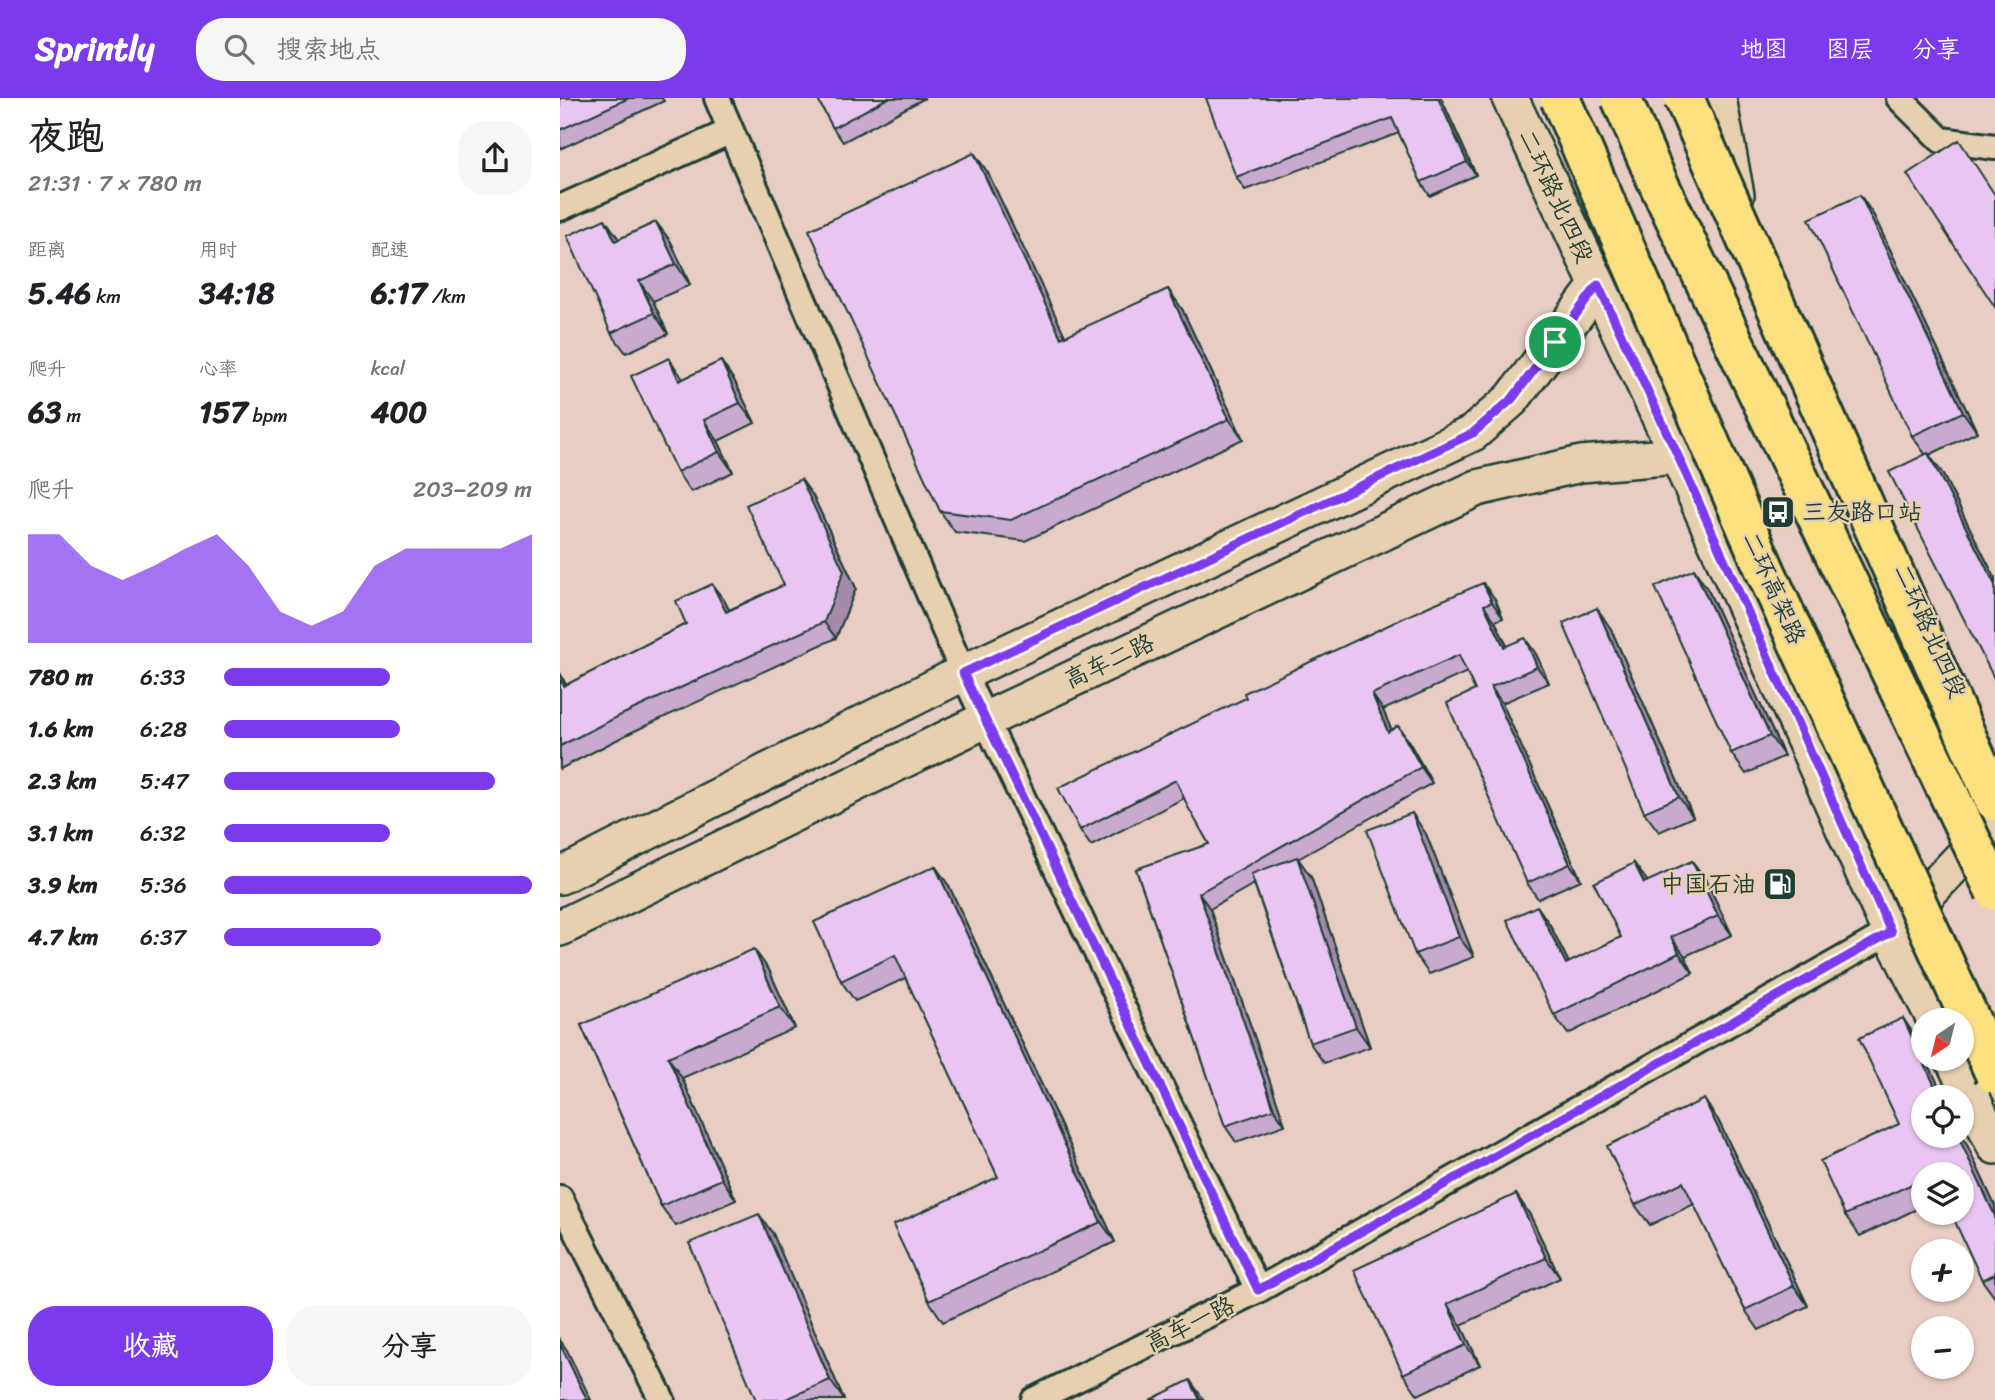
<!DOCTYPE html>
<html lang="zh">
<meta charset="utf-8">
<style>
body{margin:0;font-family:Sriracha,"LXGW WenKai TC",sans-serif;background:#f6f6f6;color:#202124;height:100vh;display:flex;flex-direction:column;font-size:26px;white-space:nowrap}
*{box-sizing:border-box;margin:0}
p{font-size:23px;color:#757577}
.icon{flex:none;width:38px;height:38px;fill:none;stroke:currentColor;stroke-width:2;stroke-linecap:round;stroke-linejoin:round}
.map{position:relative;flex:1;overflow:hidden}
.side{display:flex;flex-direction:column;background:#fff;width:560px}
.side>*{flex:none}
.needle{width:46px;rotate:215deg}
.buttons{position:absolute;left:1351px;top:910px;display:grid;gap:14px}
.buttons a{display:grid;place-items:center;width:63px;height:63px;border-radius:50%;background:#fff;box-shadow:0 2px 5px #0004;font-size:35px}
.pin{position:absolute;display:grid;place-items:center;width:60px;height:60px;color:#fff;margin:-30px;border:4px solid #fff;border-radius:50%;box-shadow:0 2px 7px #0007}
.round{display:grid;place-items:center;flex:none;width:74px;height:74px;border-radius:28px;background:#f6f6f6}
.overview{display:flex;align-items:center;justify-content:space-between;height:119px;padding:0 28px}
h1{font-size:38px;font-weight:800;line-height:52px}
.figures{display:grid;grid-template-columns:repeat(3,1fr);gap:10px;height:119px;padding:7px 28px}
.figures div{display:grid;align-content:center}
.figures b{font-size:30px;font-weight:800}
.figures small{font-size:19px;font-weight:400}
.figures p{font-size:19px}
.chart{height:196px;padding:14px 28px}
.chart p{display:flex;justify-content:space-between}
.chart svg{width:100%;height:126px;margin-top:7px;fill:#7c3aed;opacity:.7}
.cta{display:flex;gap:14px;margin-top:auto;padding:14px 28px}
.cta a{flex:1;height:80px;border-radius:28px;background:#7c3aed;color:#fff;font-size:28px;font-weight:800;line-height:80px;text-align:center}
.cta a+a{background:#f6f6f6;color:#202124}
ul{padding:0 28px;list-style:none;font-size:23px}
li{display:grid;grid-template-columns:112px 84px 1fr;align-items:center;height:52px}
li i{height:18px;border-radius:9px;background:#7c3aed}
header{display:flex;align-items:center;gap:42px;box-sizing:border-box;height:98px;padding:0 35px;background:#7c3aed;color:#fff}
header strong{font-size:33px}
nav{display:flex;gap:38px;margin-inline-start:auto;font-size:24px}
.search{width:490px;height:63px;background:#f6f6f6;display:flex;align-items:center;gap:18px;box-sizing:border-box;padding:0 24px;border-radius:28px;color:#757577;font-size:26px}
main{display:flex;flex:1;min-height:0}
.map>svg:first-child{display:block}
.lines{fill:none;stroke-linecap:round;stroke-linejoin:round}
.street-casing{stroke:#1f3d34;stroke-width:30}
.secondary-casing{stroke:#1f3d34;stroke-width:40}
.street{stroke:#e6d0af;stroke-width:24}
.secondary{stroke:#e6d0af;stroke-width:35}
.highway-bridge-casing{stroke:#1f3d34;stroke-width:44;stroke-linecap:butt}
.highway-bridge{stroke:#fce080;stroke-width:38}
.wall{fill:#c8aacf;stroke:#1f3d34;stroke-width:2}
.shaded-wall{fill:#a38ba9;stroke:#1f3d34;stroke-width:2}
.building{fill:#e9c6f1;stroke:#1f3d34;stroke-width:2}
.route-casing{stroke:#fff;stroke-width:14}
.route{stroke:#7c3aed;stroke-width:9}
.labels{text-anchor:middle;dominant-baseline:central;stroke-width:5;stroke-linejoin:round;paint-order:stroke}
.street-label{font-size:24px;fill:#1f3d34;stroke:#e6d0af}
.poi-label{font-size:24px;fill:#1f3d34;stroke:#e6d0af;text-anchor:start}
</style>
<header>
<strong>Sprintly</strong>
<div class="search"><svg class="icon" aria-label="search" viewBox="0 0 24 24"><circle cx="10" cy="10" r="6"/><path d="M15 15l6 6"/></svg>搜索地点</div>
<nav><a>地图</a><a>图层</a><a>分享</a></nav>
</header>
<main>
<section class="side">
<div class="overview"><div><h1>夜跑</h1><p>21:31 · 7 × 780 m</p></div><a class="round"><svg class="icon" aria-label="share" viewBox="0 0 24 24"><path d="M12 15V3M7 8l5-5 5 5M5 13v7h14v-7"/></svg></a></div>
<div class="figures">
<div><p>距离</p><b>5.46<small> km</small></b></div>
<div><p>用时</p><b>34:18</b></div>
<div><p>配速</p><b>6:17<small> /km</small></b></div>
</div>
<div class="figures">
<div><p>爬升</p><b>63<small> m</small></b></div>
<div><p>心率</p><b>157<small> bpm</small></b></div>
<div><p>kcal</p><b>400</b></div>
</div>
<div class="chart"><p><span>爬升</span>203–209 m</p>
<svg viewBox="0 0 160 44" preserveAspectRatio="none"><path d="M0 44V6L10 6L20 17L30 22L40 17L50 11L60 6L70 17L80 33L90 38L100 33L110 17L120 11L130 11L140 11L150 11L160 6V44z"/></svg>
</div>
<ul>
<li><b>780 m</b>6:33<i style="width:54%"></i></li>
<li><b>1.6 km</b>6:28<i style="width:57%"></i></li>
<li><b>2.3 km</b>5:47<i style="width:88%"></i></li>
<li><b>3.1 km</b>6:32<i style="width:54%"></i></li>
<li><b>3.9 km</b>5:36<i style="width:100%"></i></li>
<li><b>4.7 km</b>6:37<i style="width:51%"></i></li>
</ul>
<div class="cta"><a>收藏</a><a>分享</a></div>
</section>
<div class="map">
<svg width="1435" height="1302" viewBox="0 0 1435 1302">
<rect width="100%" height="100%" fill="#e7cdc3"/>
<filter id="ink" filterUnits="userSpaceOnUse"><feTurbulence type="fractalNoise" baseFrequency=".0143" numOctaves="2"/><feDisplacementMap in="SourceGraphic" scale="14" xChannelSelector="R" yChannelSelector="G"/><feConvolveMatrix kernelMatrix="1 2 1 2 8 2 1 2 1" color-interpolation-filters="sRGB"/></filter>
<g filter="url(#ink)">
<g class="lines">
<g class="street-casing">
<path id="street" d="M157,0L403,575L698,1192
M1339,0L1381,42L1435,49
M0,110L171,33
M0,1100L102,1302
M474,1302L698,1192L1330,834"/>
</g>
<g class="secondary-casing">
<path id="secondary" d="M950,0L1118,358L1330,834L1375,922
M1158,0L1176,97
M0,778L403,575L913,335L952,301L1038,187
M1338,826L1435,725
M0,830L427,621L917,390L1021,366L1118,358
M1393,961L1435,1048"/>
</g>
<use href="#street" class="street"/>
<use href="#secondary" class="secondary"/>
<g class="highway-bridge-casing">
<path id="highway-bridge" d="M1000,0L1205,472L1435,976
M1061,0L1094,76L1435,793
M1124,0L1435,703"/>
</g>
<use href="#highway-bridge" class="highway-bridge"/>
</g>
<path class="wall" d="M0,0H102L104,3L0,51Z
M257,0H365L283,44L273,30Z
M881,0L916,77L870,98L861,84L839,35L685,92L676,79Z
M414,55L428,75L505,239L608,191L622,211L683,341L465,443L395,434L380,413Z
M1300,97L1314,118L1417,334L1369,357L1382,375L1435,480V582L1365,356L1352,338Z
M96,124L111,144L130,187L93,203L108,236L66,255L51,235L59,141Z
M161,263L175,284L195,325L158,343L173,374L131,394L117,374L123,281Z
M253,398L296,490L276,540L70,635L0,671V575L6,587L126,526L164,502L169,512L224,487Z
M1148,492L1224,658L1186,676L1171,655Z
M935,501L943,520L935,523L947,548L976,556L989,585L942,605L1021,782L978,801L967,785L915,592L907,574L823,612L831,632L838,628L849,644L872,685L738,761L751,779L810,949L764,965L750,945L694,786L650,811L725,1027L676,1044L665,1028L576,771L649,746L624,700L531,748L520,732Z
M1051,531L1133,719L1099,734L1084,714Z
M866,736L914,859L869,876L855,856Z
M1132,763L1146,782L1172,837L1125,858L1133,875L1008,936L994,917L977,808L990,827L1009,865L1061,839L1074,765L1087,784Z
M375,768L389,788L555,1144L383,1224L369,1203L438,1079L346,880L295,903L281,883Z
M209,872L235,930L122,980L176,1102L116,1128L101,1108L21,927Z
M1357,941L1363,961H1366L1384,999H1363L1402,1038V1036L1435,1108V1200L1422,1182L1402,1076H1363V1108L1300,1138L1285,1117L1339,1026Z
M1158,1022L1248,1208L1199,1232L1185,1212L1134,1106L1090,1127L1075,1107Z
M956,1096L970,1117L1000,1180L901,1227L920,1267L858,1297L843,1276Z
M213,1136L284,1302H196Z"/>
<path class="shaded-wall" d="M878,0H881L916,77L907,64Z
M414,55L428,75L516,261L501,240Z
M1300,97L1314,118L1417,334L1403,314Z
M45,121L59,141L55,143Z
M96,124L111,144L130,187L116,166Z
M79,183L93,203L108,236L94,215Z
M608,191L622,211L683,341L669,321Z
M109,260L123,281L119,283Z
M161,263L175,284L195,325L180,305Z
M144,322L158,343L173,374L159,354Z
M1368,355L1382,375L1435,480V487Z
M241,381L253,398L296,490L276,540L264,524Z
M1134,471L1148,492L1224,658L1210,638Z
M923,485L935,501L943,520L932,504Z
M152,486L164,502L178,530L166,514Z
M924,507L935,523L955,565L944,549Z
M1037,510L1051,531L1133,719L1119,699Z
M965,540L976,556L989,585L977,569Z
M0,575L15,605L4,588L0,581Z
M931,589L942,605L1021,782L1010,766Z
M812,596L823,612L839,650L828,634Z
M838,628L849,644L872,685L861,669Z
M852,715L866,736L914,859L899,839Z
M737,759L751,779L810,949L796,929Z
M1132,763L1146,782L1172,837L1158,818Z
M1074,765L1088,784L1084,785Z
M375,768L389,788L555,1144L541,1124Z
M639,795L650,811L725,1027L714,1011Z
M977,808L990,827L1019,885L1006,866Z
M1111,839L1125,858L1133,875L1119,855Z
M194,851L209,872L235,930L220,909Z
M1343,920L1357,941L1363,954V961H1366L1384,999H1380Z
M108,959L122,980L176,1102L162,1081Z
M1144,1001L1158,1022L1248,1208L1234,1188Z
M1402,1036L1435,1108V1118L1398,1038H1402Z
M956,1096L970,1117L1000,1180L986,1160Z
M199,1116L213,1136L284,1302L270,1282Z
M887,1206L901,1227L920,1267L906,1247Z
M0,1242L7,1252L31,1302H27L0,1246Z
M630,1282L644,1302H640Z"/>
<path class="building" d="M0,0H69L0,32Z
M257,0H328L273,30Z
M646,0H878L907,64L861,84L832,20L676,79Z
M1399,42L1435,97V209L1347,76Z
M414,55L501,240L608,191L669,321L451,422L380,413L249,132Z
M1300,97L1403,314L1352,338L1249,121Z
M45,121L55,143L96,124L116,166L79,183L94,215L51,235L7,138Z
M109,260L119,283L161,263L180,305L144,322L159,354L117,374L71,278Z
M1368,355L1435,487V582L1329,374Z
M241,381L284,473L264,524L59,618L0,648V581L4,588L126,526L116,503L152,486L166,514L224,487L186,407Z
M1134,471L1210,638L1171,655L1095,489Z
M923,485L932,504L924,507L944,549L965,540L977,569L931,589L1010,766L967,785L887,605L915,592L899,557L812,596L828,634L838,628L861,669L639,795L714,1011L665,1028L576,771L649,746L628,709L616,682L520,732L498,690L686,600L684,595L869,508Z
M1037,510L1119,699L1084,714L1003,525Z
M852,715L899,839L855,856L807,732Z
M737,759L796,929L750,945L691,776Z
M1132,763L1158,818L1111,839L1119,855L994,917L947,822L977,808L1006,866L1061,839L1034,785L1074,765L1084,785Z
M375,768L541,1124L369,1203L333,1127L438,1079L335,857L281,883L254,824Z
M194,851L220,909L108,959L162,1081L101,1108L21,927Z
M1343,920L1380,999H1363V1038H1398L1435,1118V1176L1422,1182L1391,1115H1402V1076H1363V1081L1285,1117L1260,1063L1339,1026L1299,940Z
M1144,1001L1234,1188L1185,1212L1123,1084L1075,1107L1047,1048Z
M956,1096L986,1160L887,1206L906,1247L843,1276L794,1172Z
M199,1116L270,1282L224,1302H196L129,1145Z
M0,1246L27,1302H0Z
M630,1282L640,1302H590Z"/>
</g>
<g class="lines" filter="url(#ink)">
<g class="route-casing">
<path id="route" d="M1038,187L1118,358L1331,834L698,1192L403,575L913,335L952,301Z"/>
</g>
<use href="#route" class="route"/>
</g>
<defs>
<g id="bus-square" transform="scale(1.75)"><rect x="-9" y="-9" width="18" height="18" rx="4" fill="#1f3d34" stroke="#e6d0af"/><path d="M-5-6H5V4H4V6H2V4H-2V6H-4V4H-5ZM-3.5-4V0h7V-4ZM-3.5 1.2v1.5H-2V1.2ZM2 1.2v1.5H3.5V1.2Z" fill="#fff"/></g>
<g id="fuel-square" transform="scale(1.75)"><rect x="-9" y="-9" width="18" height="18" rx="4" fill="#1f3d34" stroke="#e6d0af"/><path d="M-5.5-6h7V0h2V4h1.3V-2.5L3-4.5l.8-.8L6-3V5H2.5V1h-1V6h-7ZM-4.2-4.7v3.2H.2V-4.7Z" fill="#fff"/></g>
</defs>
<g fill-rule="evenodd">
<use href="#bus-square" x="1218" y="414"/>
<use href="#fuel-square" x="1220" y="786"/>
</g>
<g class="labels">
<g class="street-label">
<text transform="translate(996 98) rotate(65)">二环路北四段</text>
<text transform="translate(1214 490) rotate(66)">二环高架路</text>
<text transform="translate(1370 533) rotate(66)">二环路北四段</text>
<text transform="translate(549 563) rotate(-25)">高车二路</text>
<text transform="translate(630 1226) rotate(-26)">高车一路</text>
</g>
<g class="poi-label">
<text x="1242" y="414">三友路口站</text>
<text x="1196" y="786" text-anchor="end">中国石油</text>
</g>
</g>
</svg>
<div class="buttons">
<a><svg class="needle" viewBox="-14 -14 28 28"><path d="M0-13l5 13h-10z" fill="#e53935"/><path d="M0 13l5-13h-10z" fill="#757577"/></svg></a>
<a><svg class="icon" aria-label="locate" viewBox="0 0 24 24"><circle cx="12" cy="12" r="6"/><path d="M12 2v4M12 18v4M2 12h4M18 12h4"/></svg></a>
<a><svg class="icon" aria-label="layers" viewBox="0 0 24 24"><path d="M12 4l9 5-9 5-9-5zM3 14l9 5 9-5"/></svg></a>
<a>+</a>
<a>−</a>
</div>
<div class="pin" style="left:995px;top:244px;background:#1e9e55"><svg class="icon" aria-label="arrive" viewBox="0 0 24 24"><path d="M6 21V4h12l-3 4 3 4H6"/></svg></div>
</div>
</main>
